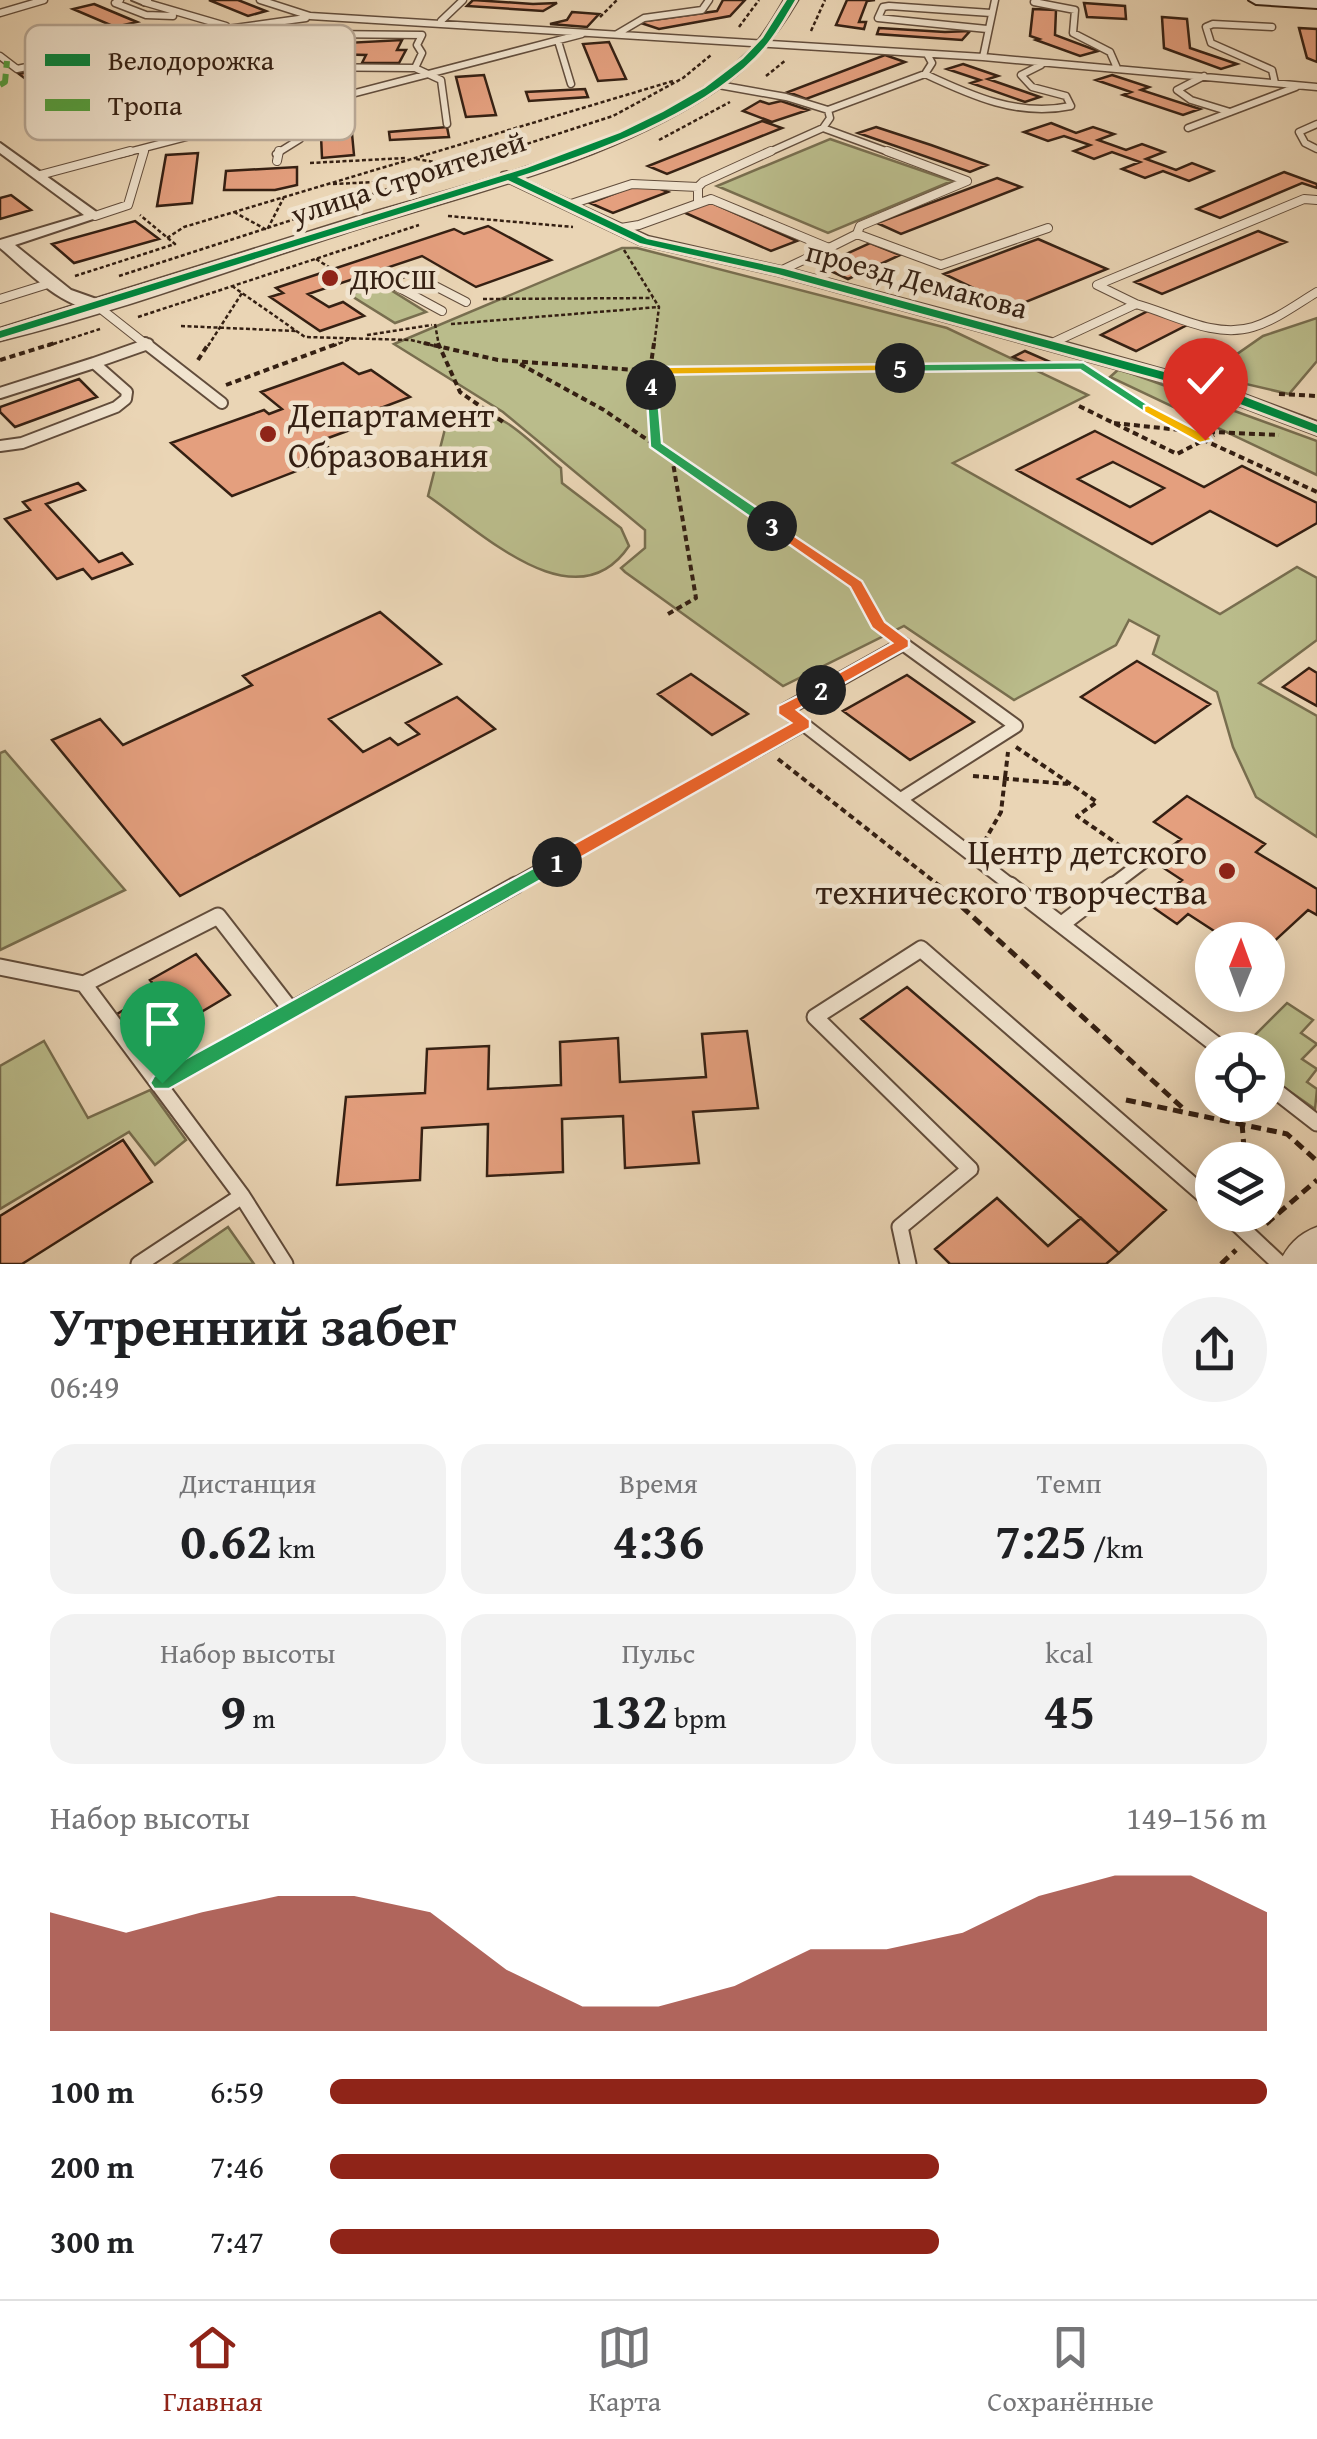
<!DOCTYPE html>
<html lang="ru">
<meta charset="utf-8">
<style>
body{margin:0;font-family:"Gentium Book Plus",serif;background:#f2f2f2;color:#202124;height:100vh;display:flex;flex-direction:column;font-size:38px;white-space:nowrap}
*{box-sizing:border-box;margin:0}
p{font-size:32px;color:#757577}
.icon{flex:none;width:55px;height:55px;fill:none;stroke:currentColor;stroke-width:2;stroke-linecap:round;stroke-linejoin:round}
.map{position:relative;height:1264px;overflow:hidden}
.drawer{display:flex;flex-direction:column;background:#fff;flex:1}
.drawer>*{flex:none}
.needle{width:65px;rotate:1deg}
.buttons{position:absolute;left:1195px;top:922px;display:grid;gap:20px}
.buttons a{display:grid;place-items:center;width:90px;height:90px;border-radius:50%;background:#fff;box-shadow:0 5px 25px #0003;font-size:50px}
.pin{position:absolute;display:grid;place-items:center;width:85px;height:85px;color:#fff;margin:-102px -42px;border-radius:50% 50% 50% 0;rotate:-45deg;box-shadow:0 0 10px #0007}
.pin .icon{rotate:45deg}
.km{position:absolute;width:50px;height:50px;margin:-25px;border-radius:50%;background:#222;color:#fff;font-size:28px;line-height:50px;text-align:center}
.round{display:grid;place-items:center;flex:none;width:105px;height:105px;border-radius:52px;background:#f2f2f2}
.headline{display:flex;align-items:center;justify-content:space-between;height:170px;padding:0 50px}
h1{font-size:55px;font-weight:800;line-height:75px}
.metrics{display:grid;grid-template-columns:repeat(3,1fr);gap:15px;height:170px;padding:10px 50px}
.metrics div{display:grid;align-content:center;border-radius:25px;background:#f2f2f2;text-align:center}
.metrics b{font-size:50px;font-weight:800}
.metrics small{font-size:28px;font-weight:400}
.metrics p{font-size:28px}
.chart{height:280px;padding:20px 50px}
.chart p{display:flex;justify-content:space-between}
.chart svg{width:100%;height:180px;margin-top:10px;fill:#8f2418;opacity:.7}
ul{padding:0 50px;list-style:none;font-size:32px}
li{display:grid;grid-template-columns:160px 120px 1fr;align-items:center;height:75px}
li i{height:25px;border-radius:12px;background:#8f2418}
.tabs{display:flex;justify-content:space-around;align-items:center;height:140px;border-top:2px solid #e0e0e0;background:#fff;font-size:28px;color:#757577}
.tabs a{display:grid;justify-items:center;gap:5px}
.tabs .active{color:#8f2418}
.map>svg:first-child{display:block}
.green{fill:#babc8b;stroke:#786e4f;stroke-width:2.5}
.building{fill:#e49f7e;stroke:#352013;stroke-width:2.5;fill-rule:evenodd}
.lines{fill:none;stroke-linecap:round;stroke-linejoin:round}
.service-far4-casing{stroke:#624d3c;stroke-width:9}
.service-far3-casing{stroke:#624d3c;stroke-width:10}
.service-far2-casing{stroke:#624d3c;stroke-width:14}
.service-far1-casing{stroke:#624d3c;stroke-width:16}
.service-casing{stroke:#624d3c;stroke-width:19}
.minor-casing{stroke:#624d3c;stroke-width:4}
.tertiary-casing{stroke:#624d3c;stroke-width:3}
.secondary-casing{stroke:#352013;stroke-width:4}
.path-far2{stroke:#352013;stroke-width:2.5;stroke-dasharray:4 2.5;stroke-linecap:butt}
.path-far1{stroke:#352013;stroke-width:4;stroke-dasharray:6 4;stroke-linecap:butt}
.path{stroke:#352013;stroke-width:5;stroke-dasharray:10 6;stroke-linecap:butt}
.service-far4{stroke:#f1e4cf;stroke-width:6}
.service-far3{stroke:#f1e4cf;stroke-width:8}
.service-far2{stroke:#f1e4cf;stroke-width:10}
.service-far1{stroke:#f1e4cf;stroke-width:12}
.service{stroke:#f1e4cf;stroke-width:15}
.minor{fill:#f1e4cf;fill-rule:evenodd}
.tertiary{fill:#f1e4cf;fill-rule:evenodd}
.secondary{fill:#f1e4cf;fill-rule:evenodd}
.quiet{stroke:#53a23f;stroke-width:6;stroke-dasharray:14 6;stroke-linecap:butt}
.cycleway-casing{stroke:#f1e4cf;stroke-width:6}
.cycleway{fill:#00873e;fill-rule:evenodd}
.split-1{fill:#22a559;stroke:#fff;stroke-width:2.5}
.split-2{fill:#f0652b;stroke:#fff;stroke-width:2.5}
.split-3{fill:#f0652b;stroke:#fff;stroke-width:2.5}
.split-4{fill:#22a559;stroke:#fff;stroke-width:2.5}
.split-5{fill:#f5b400;stroke:#fff;stroke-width:2.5}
.split-6{fill:#22a559;stroke:#fff;stroke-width:2.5}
.split-7{fill:#f5b400;stroke:#fff;stroke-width:2.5}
.poi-dot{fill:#8f2418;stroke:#f1e4cf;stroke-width:4}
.labels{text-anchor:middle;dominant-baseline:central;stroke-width:9;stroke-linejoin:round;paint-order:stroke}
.far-street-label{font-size:30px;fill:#352013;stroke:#f1e4cf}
.far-poi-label{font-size:30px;fill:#352013;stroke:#f1e4cf;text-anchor:start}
.poi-label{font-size:35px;fill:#352013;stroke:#f1e4cf;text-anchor:start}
.key{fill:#f1e4cf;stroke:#b9a997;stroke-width:2.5}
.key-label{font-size:28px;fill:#352013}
</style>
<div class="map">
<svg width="1317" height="1264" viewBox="0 0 1317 1264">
<rect width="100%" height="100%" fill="#ead5b5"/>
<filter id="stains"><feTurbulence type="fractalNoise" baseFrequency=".002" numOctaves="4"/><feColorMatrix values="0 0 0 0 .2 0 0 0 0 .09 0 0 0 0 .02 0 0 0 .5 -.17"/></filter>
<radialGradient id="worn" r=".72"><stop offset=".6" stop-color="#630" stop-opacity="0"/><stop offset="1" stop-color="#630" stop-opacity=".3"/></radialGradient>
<path class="green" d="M830,139L952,181L828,233L717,186Z
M622,248H637L947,328L1088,395L953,463L1220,614L1297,567L1317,578V640L1259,683L1317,716V837L1256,797L1233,747L1217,692L1153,654L1159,636L1129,620L1116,645L1014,700L904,626L783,686L625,572L621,568L645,548V530L503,412L394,344Z
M381,284L426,312L395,323L350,295Z
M1317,318V361L1289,394L1207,375L1263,336Z
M1119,369L1317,441V475L1110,377Z
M468,411C502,408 535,447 561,468L562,483L621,528L629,546C576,625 481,532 428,496L446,425L450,418Z
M5,751L125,890L0,950V753Z
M1287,1003L1313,1020L1301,1033L1317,1044L1302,1059L1317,1069L1307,1082L1317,1089L1315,1109L1268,1076V1050H1240Z
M44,1041L88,1118L150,1090L186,1140L155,1165L129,1132L0,1209V1066Z
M228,1227L254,1264H174Z"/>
<path class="building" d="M209,0H238L266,11L248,16Z
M473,0L533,4L557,3L543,11L467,6Z
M723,0H745L730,16L659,29L638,22L717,11Z
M847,0H875L867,1L859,22H866L864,29L836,25Z
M1084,3L1125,6L1126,19L1087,17Z
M94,4L137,22L115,27L73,9Z
M1033,9L1056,10L1055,35L1098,51L1080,56L1036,40L1039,39L1030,36Z
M572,12L599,14L587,27L550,24L567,20Z
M1162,17L1187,19L1190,48L1237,64L1221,69L1164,48Z
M879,28L945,32L970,31L962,40L877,34Z
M1299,28L1317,29V62L1307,58Z
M315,39H349L347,43L402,40L397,50H406L399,63H362L366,55L327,54L322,62L289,61L299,46H310Z
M609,42L626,79L598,81L583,44Z
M164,45L173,51L27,80L19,74Z
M885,55L905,62L806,99L788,92Z
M963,64L998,76L988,79L1040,97L1025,102L971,83L980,80L947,69Z
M484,75L496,115L466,117L456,77Z
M1112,75L1149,87L1141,90L1200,109L1183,115L1123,95L1131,92L1096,80Z
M585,89L588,97L529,101L526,92Z
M760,101L769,104L781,101L808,110L772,122L743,111Z
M350,112L354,155L322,158L320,113Z
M762,121L782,128L667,174L648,166Z
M1051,123L1076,133L1093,127L1114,134L1098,140L1126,150L1142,144L1164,152L1146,159L1176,170L1192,163L1213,171L1189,181L1163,171L1145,178L1122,169L1140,162L1112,152L1094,159L1074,151L1090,145L1064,136L1048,141L1024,132Z
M447,127L449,137L390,140L389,132Z
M876,127L931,145L987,165L970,172L858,133Z
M198,153L192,203L157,206L166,155Z
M297,167V185L275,190H224L226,171Z
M1284,172L1317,184V188L1302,183L1220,218L1197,209Z
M997,178L1021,187L901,234L877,223Z
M644,182L668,192L613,213L590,203Z
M11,195L31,210L0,219V198Z
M708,201L797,241L771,251L681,211Z
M135,221L159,239L74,263L52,244Z
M488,226L551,260L476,287L422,256L308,294L329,307L343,302L364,316L320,331L270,297L283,293L276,288L454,229L464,234Z
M1258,231L1286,242L1162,294L1135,282Z
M1038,239L1107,269L1013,307L944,274Z
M870,243L900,255L848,279L820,266Z
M1152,309L1187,325L1136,351L1101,335Z
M1025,351L1055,364L1043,370L1013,357Z
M343,363L359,374L371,370L410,397L349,420L358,427L320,441L338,455L232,496L171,443L264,410L269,414L282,409L261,392Z
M79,379L97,397L15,427L0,412V407Z
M1095,431L1204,487L1242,466L1317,503V523L1277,546L1210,511L1152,544L1017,470ZM1113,462L1164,488L1130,507L1078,479Z
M78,483L85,490L46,504L99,562L122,553L132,564L92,579L83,569L57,579L5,519L30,510L23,502Z
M380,612L441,664L329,719L363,752L390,738L398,745L419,734L406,723L457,697L495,729L180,896L52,740L100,719L123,745L252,685L243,676Z
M1137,661L1210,704L1155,743L1081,697Z
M1309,668L1317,673V706L1283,687Z
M691,674L748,714L712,735L658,694Z
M907,675L974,722L910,760L843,711Z
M1187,796L1265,844L1256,852L1317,889V915L1308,910L1268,947V940H1228L1188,914L1177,924L1151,906L1182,880L1153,861L1181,839L1154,822Z
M196,954L230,995L137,1050L112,1017L143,998L149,1005L163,996L150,980Z
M907,987L1166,1210L1119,1253L861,1019Z
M747,1031L758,1108L693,1112L699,1163L625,1168L623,1116L562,1119L563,1172L487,1176L488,1124L422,1128L420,1180L337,1185L346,1097L425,1093L427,1049L489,1046L488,1089L561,1085L560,1042L618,1038L620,1082L706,1077L702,1034Z
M123,1140L152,1182L22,1264H0V1216Z
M997,1198L1048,1246L1081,1218L1119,1253L1106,1264H950L935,1249Z"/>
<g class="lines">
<g class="service-far4-casing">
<path id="service-far4" d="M120,0L115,3L146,15L173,16
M148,0L144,2L226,26
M260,0L310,16L983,57L1317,87
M1034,2L1075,10L1073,33L1110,52L1117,68
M0,13L44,0
M441,21L463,0
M1272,27L1213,24L1206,27L1211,43L1272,70L1275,83
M987,29L878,18L883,7L889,6L991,13
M324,34L422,35L417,45L422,53L415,68L287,67L273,63L292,42Z
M617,34L644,18L702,10L709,0
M558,41L571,84
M0,56L17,69L177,36L306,18
M983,57L995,0
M415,68L441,80L447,124
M925,74C972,96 1018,117 1071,106L1066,96L1032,87L1021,75L1041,65
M1204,76L1177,90L1191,100L1230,112
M713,84L786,97L828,110L830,118L823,128
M828,110L925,74L932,63L927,54
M1317,124L1299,132L1305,143L1317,149
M1188,128L1296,87
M121,154L582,34
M143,154L145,149
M276,154L300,139L301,108
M765,154L823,128L894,154"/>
</g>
<g class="service-far3-casing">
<path id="service-far3" d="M277,161L279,151
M40,175L130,151
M698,203V187L703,182L771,151
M568,205L632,184L698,187
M95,216L128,205L144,151
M615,229L639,225L711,199L829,248L780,271
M857,234L941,265L1048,228
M829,248L857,234L860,226L967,181L887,151
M0,299L51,283
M1136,304L1097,285L1304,199L1317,200
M96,305L148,346
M442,311L385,280L408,272L466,302
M1050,344L1136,304C1173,314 1214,339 1253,327C1276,320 1297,304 1317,292
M144,346L148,344"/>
</g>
<g class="service-far2-casing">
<path id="service-far2" d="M145,343L222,403
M0,393L94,363
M0,446L22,443L116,407L126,399L127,392L94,363L148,344"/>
</g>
<g class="service-far1-casing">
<path id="service-far1" d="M901,799L1016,726L903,644L785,710L1013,887
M511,887L804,724
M1110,887L1143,862"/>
</g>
<g class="service-casing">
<path id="service" d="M1010,885L1223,1050
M1062,924L1113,885
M0,967L84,984L242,1196
M84,984L218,916L291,1010L161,1083
M291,1010L516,885
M1268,1085L1317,1123
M1228,1215L1280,1264
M139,1264L242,1196L285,1264
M908,1264L900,1227L970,1169L815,1017L921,949L1212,1202"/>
</g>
<g class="minor-casing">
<path id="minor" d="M132,0H148L149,2L144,5Z
M0,143L102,216L15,245L71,290L102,301V309C65,313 27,270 0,248V240L84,215L0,153Z
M507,172L649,237L786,268L1056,340L1221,386L1317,422V435L1209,394L777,275L639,244L502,179V173Z"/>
</g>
<g class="tertiary-casing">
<path id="tertiary" d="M784,0H798C775,39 750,69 711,94C600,166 466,194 342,234C229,270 115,313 0,341V328C114,293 227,257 340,222C465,183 656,144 750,50C764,35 774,17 784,0Z
M1317,1227V1264H1279C1287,1246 1298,1234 1317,1227Z"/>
</g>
<g class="secondary-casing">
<path id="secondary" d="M1249,0H1317V8L1256,4Z"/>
</g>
<path class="path-far2" d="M600,17L617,0
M739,27L759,0
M811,31L825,0
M766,76L786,60
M659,140L730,102
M416,159L460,166
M310,163L406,158
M333,184L419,180
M234,212L267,230L284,197
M448,216L573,227
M167,238L184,227L673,81
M624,250L659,307L654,346
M316,259L332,269
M75,276L175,244L140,215
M119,276L613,116L683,78L711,55
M232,286L305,337L411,340L435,346
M483,299L653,298
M138,317L419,225
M435,324L439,346
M451,324L659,307
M181,326L296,331
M367,335L432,325
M47,346L100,329
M208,346L242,293
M333,346L353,338"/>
<path class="path-far1" d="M424,343L498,360L650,371L1059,367
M438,343L460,392L503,422
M654,343L650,371L655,444
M0,360L55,343
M198,360L209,343
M520,364L604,410L857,584L878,625L887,632
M1100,377L1184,431L1317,492
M226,385L339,343
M1279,394L1317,396
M1079,406L1177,454L1214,435
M1114,423L1180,430
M1189,431L1279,435
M668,614L696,598L672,457
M1016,747L1097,802L1077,816L1129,852
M778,759L941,887
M973,776L1068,784
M984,842L1001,812L1008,752"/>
<path class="path" d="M938,885L1186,1111
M1126,1100L1287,1134L1317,1161
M1242,1123L1245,1160
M1266,1224L1317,1180
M1221,1264L1236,1250"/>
<use href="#service-far4" class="service-far4"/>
<use href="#service-far3" class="service-far3"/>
<use href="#service-far2" class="service-far2"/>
<use href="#service-far1" class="service-far1"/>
<use href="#service" class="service"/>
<use href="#minor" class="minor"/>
<use href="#tertiary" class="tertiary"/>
<use href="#secondary" class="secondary"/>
<path class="quiet" d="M0,85L5,82L7,61"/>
<g class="cycleway-casing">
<path id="cycleway" d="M787,0H795C783,20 772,40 755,57C697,115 595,152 517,177L647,239L784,269L1054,342L1219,387L1317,425V433L1211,393L778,274L640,243L508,180L0,338V331L527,168L620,133L663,112L705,88L743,59L763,38Z"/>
</g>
<use href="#cycleway" class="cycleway"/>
</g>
<path class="split-1" d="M557,855L564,857V867L169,1089H154L150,1083L154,1076Z"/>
<path class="split-2" d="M821,684L827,686V693L797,710L810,720V728L564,867H550V857L791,723L778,714V706Z"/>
<path class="split-3" d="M772,521L862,581L885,622L909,640V647L827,693H815V686L892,643L872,628L850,587L767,529V522Z"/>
<path class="split-4" d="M646,382L657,385L662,443L778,522V529H767L650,447Z"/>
<path class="split-5" d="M900,364L907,368L905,371L657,375V385L651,389L644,385V371L650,367Z"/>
<path class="split-6" d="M1083,362L1155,409L1144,412L1080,370L900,372L894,368L900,364Z"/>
<path class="split-7" d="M1148,405L1210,437L1212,440L1200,443L1144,412V406Z"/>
<g class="poi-dot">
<circle cx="330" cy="278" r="10"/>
<circle cx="268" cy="434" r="10"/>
<circle cx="1227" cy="871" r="10"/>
</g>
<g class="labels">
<g class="far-street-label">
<text transform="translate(408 177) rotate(-18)">улица Строителей</text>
<text transform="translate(917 279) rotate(15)">проезд Демакова</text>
</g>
<g class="far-poi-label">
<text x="350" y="278">ДЮСШ</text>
</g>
<g class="poi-label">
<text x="288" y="414">Департамент<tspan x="288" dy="40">Образования</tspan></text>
<text x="1207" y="851" text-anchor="end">Центр детского<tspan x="1207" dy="40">технического творчества</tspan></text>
</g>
</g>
<rect x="25" y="25" width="330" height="115" rx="15" class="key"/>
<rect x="45" y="54" width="45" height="12" fill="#00873e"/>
<rect x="45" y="99" width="45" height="12" fill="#53a23f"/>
<g class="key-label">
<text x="108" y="70">Велодорожка</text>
<text x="108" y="115">Тропа</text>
</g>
<rect width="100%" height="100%" filter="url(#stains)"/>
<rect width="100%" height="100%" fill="url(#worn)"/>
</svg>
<div class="buttons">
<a><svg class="needle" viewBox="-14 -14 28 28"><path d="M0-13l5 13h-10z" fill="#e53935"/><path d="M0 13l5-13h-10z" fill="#757577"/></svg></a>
<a><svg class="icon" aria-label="locate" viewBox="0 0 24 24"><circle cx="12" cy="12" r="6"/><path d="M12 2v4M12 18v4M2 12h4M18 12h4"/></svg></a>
<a><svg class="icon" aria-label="layers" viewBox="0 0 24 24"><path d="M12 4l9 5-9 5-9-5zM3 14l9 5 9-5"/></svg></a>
</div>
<div class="pin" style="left:162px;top:1083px;background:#1e9e55"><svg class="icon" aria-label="arrive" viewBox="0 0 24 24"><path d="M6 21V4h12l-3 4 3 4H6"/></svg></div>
<div class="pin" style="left:1205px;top:440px;background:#d93025"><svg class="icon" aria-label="check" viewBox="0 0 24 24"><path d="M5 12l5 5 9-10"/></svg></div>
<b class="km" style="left:557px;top:862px">1</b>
<b class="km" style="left:821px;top:690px">2</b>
<b class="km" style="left:772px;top:526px">3</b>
<b class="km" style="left:651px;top:385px">4</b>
<b class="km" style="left:900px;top:368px">5</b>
</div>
<section class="drawer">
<div class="headline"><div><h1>Утренний забег</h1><p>06:49</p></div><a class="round"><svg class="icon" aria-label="share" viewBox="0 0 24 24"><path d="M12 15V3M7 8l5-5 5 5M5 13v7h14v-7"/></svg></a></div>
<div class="metrics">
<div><p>Дистанция</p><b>0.62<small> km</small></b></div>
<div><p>Время</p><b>4:36</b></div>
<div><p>Темп</p><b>7:25<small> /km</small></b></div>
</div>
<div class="metrics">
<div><p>Набор высоты</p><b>9<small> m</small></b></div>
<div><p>Пульс</p><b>132<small> bpm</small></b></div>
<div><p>kcal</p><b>45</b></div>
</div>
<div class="chart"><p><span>Набор высоты</span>149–156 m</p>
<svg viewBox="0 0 160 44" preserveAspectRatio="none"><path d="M0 44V15L10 20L20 15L30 11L40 11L50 15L60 29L70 38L80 38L90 33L100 24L110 24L120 20L130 11L140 6L150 6L160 15V44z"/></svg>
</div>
<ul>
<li><b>100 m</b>6:59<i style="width:100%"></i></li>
<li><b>200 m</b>7:46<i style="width:65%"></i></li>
<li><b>300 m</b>7:47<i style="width:65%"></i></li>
</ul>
</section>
<nav class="tabs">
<a class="active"><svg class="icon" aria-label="home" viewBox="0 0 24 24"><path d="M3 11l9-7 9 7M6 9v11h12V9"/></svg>Главная</a>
<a><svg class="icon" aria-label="map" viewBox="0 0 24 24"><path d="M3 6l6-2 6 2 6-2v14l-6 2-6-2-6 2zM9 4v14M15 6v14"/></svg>Карта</a>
<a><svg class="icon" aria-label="saved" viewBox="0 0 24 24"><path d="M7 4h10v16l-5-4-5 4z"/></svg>Сохранённые</a>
</nav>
